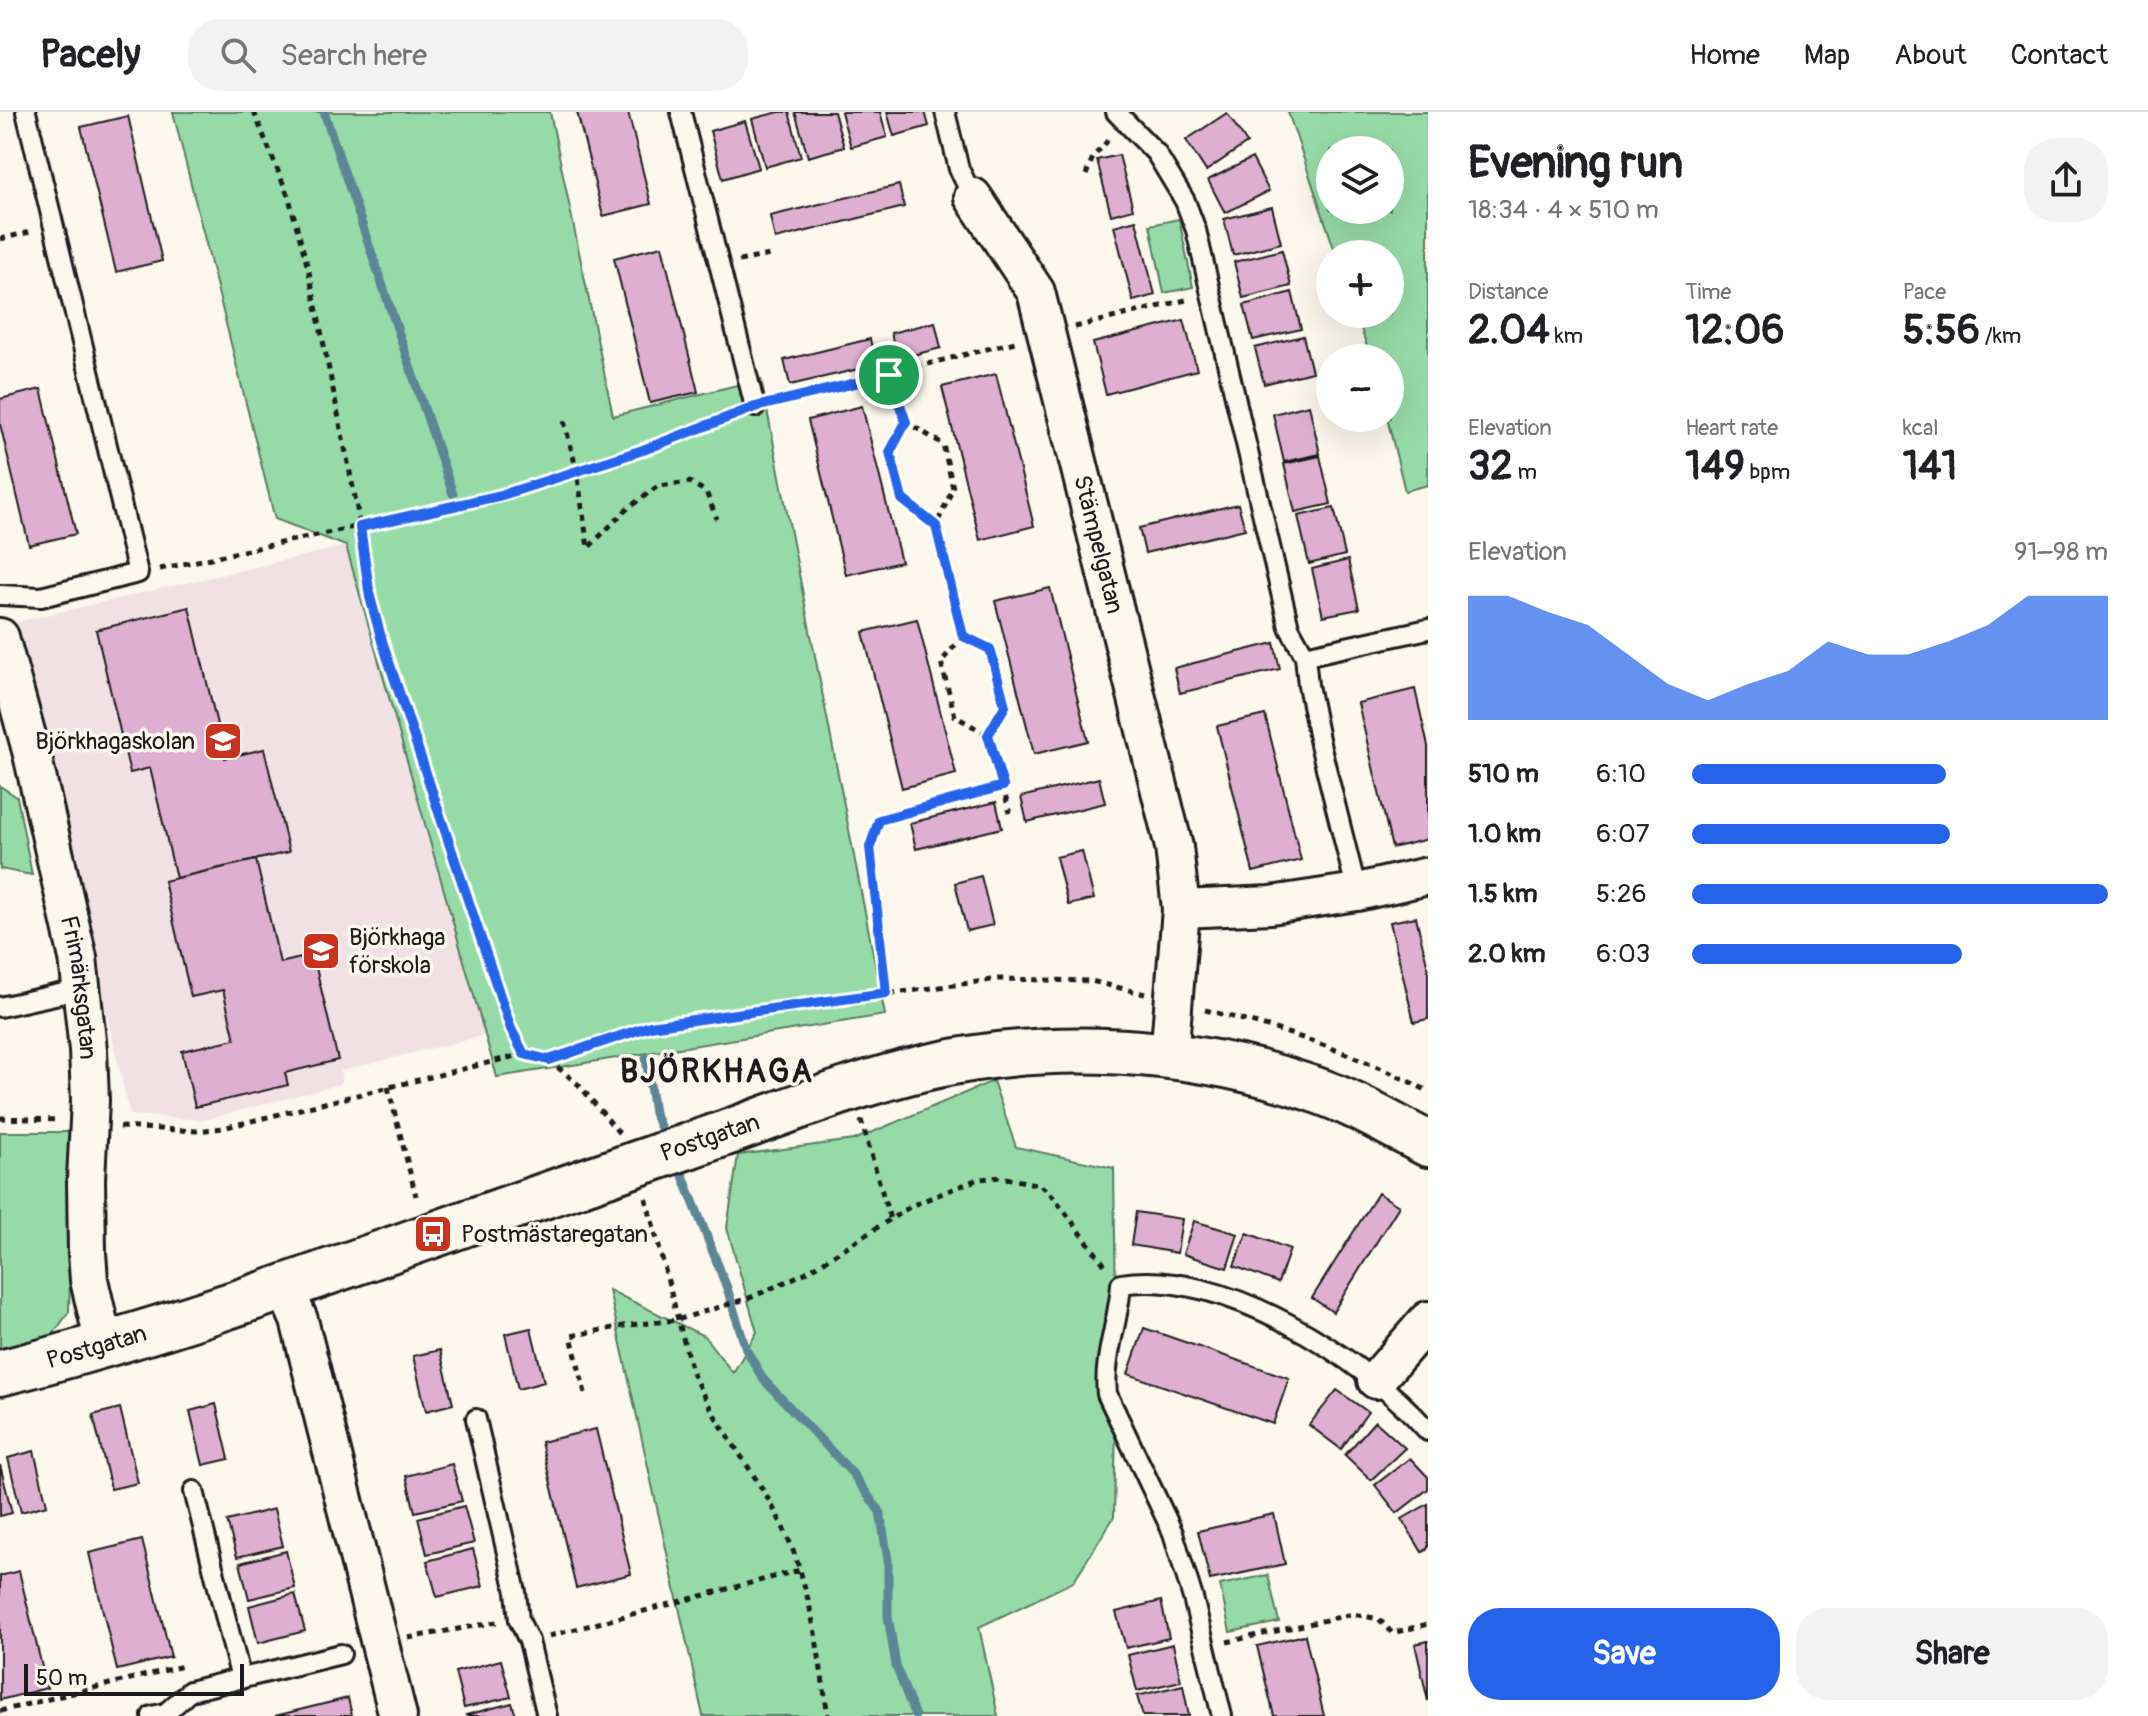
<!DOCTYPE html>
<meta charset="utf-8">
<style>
body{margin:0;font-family:Pangolin,sans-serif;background:#f2f2f2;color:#202124;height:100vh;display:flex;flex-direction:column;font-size:30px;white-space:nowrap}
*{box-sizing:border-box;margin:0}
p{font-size:26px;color:#757577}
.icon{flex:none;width:44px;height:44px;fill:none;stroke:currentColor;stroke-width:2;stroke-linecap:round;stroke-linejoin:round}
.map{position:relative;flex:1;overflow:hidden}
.panel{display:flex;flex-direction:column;background:#fff;width:720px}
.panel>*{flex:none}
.fabs{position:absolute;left:1316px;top:24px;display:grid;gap:16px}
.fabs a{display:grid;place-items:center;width:88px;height:88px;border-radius:50%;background:#fff;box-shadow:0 8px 32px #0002;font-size:40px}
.scale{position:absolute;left:24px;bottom:20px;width:220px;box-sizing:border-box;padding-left:8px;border:4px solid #1c1c1c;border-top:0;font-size:22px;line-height:28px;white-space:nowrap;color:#1c1c1c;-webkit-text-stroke:6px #fbf7ec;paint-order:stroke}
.pin{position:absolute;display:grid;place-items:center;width:68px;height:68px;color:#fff;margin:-34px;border:4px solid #fff;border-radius:50%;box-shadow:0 2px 8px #0007}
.round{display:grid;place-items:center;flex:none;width:84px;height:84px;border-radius:32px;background:#f2f2f2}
.head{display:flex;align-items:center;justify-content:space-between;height:136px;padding:0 40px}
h1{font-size:44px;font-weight:700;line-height:60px}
.metrics{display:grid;grid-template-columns:repeat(3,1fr);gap:12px;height:136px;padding:8px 40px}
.metrics div{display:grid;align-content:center}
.metrics b{font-size:40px;font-weight:700}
.metrics small{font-size:22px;font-weight:400}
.metrics p{font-size:22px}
.chart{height:224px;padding:16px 40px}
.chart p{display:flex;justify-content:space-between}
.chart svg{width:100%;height:144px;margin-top:8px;fill:#2563eb;opacity:.7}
.cta{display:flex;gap:16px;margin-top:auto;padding:16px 40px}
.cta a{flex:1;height:92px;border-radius:32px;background:#2563eb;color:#fff;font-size:32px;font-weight:700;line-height:92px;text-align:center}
.cta a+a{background:#f2f2f2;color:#202124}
ul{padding:0 40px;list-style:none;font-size:26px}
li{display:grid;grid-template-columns:128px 96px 1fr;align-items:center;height:60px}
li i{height:20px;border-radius:10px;background:#2563eb}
header{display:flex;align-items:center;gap:48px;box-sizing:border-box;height:112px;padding:0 40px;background:#fff;border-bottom:2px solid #e0e0e0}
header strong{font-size:38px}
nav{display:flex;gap:44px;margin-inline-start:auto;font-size:28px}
.search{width:560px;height:72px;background:#f2f2f2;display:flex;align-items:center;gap:20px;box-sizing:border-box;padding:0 28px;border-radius:32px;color:#757577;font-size:30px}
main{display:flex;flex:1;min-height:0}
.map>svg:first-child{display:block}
.built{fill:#f2e1e4}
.green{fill:#96dba7;stroke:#597c62;stroke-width:2;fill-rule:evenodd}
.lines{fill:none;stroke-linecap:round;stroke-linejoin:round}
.stream{stroke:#5c8696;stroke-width:9}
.building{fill:#deafd1;stroke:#1c1c1c;stroke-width:2}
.service-casing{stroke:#1c1c1c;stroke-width:24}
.minor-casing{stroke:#1c1c1c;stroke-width:42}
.tertiary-casing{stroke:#1c1c1c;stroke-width:50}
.path{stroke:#1c1c1c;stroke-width:5;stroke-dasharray:6 6;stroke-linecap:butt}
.service{stroke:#fbf7ec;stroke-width:18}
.minor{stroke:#fbf7ec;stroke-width:36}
.tertiary{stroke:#fbf7ec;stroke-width:44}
.tertiary-bridge-casing{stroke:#1c1c1c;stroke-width:50;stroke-linecap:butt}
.tertiary-bridge{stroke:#fbf7ec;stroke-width:44}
.route-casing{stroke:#fff;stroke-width:16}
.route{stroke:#2563eb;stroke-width:10}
.labels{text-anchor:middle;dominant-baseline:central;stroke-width:7;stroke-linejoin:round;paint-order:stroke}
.street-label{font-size:24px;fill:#1c1c1c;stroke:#fbf7ec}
.poi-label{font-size:24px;fill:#1c1c1c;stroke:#fbf7ec;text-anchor:start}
.district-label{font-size:32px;font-weight:bold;letter-spacing:2px;fill:#1c1c1c;stroke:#fbf7ec}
</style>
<header>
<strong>Pacely</strong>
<div class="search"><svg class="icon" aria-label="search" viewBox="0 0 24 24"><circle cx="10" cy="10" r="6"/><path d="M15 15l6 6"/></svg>Search here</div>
<nav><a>Home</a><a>Map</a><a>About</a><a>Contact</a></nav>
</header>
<main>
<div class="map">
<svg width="1428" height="1604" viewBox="0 0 1428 1604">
<rect width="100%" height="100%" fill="#fbf7ec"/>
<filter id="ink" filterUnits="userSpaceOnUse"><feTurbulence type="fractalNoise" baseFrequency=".0125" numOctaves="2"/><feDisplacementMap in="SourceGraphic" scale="16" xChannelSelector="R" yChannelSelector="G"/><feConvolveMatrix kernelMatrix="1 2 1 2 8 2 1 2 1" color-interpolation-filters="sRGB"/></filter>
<g filter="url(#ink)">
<path class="built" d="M346,434L485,923L341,959V972L204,1008L130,1003L16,510Z"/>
<path class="green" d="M173,0H550L613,304L761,267L885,903L497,965L346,434L275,407Z
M1288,0H1428V373L1405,379L1387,306H1390V246H1371L1356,202H1390V142H1336ZM1330,38H1390V98H1330Z
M1179,107L1193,175L1164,181L1150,113Z
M0,674L17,685L32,763L0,757Z
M993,969L1016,1035L1114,1056L1117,1264L1114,1405L1073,1470L979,1515L998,1604H703L609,1178L704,1224L733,1261L757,1220L727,1116L738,1043L854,1028Z
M0,1020H74L69,1200L48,1229L0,1240Z
M1268,1463L1279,1510L1230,1520L1220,1473Z"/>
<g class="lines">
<path class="stream" d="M324,0L453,382
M646,946L654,1001L668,1031
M678,1051L727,1176L746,1237L763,1267L852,1361L880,1400L888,1448V1504L896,1554L915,1604"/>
</g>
<path class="building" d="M577,0H628L651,92L603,104Z
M779,0H789L801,45L765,55L752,7Z
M795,0H834L844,35L808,45Z
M841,0H880L887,25L851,35Z
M887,0H925L929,14L894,24Z
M1227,1L1247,31L1206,59L1186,28Z
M128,4L162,149L116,160L81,15Z
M745,9L759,56L723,67L710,19Z
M1119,43L1133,97L1111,103L1097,48Z
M1252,46L1269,79L1225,101L1208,68Z
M899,73L904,95L775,127L770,104Z
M1272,95L1281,131L1233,143L1224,107Z
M1136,108L1155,183L1133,189L1114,114Z
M662,134L698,280L650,291L614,146Z
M1282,138L1291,174L1243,186L1234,150Z
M1292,180L1301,217L1253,228L1244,193Z
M1184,208L1197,258L1106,282L1093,231Z
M935,210L941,236L897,247L891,221Z
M1303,224L1312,260L1264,272L1255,236Z
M870,227L876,253L790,273L784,248Z
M996,262L1034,414L980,428L942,275Z
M41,277L76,422L29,433L0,312V287Z
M1309,293L1320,342L1284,350L1273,302Z
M862,294L901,450L846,463L808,308Z
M1320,344L1331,392L1295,400L1284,352Z
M1238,392L1245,417L1145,441L1139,416Z
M1334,396L1345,443L1309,452L1298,404Z
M1348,448L1359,497L1323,504L1312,457Z
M1050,476L1088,629L1034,642L995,489Z
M189,495L225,646L264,637L289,740L176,766L150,656L130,661L96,518Z
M917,507L956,662L902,676L863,520Z
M1274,531L1280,557L1180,581L1174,556Z
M1415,577L1428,634V727L1392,736L1358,591Z
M1265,603L1301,748L1253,760L1217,614Z
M1099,666L1105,691L1027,710L1021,685Z
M996,690L1002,716L916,737L910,711Z
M1082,739L1094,787L1068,793L1056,745Z
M256,748L280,851L313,843L338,948L285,961L288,973L195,995L182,939L235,927L223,878L191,885L164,769Z
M981,764L993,813L967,819L955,771Z
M1416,805L1428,856V907L1414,910L1390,810Z
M1378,1081L1399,1094L1333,1200L1312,1186Z
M1136,1100L1182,1107L1177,1141L1131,1133Z
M1194,1109L1238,1122L1227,1156L1183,1142Z
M1247,1121L1290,1137L1278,1171L1234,1154Z
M531,1216L544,1270L518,1277L505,1222Z
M1144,1216L1289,1266L1273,1312L1128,1262Z
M440,1238L453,1292L426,1299L413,1244Z
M1337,1278L1368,1300L1341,1337L1309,1313Z
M216,1292L229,1347L203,1353L190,1299Z
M120,1296L138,1371L111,1377L93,1303Z
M1375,1309L1405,1336L1371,1368L1345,1343Z
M596,1317L631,1462L576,1476L541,1330Z
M34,1339L47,1393L21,1400L8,1346Z
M1410,1346L1428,1365V1377L1397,1401L1375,1373Z
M452,1352L462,1389L415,1400L406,1364Z
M0,1353L12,1401L0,1404Z
M1428,1392V1436L1422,1440L1402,1407Z
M464,1394L474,1431L427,1442L418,1406Z
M274,1397L283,1434L237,1445L227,1409Z
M1274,1402L1285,1452L1210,1468L1198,1419Z
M142,1428L171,1545L117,1558L89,1441Z
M473,1437L483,1474L437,1485L427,1449Z
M286,1439L295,1476L249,1487L240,1451Z
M19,1459L47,1576L0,1588V1464Z
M295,1482L305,1519L258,1531L249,1494Z
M1161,1489L1169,1526L1126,1536L1116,1500Z
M1305,1523L1324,1604H1274L1257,1534Z
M1428,1529V1589L1415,1532Z
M1173,1532L1181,1569L1137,1579L1128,1543Z
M501,1548L511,1585L464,1596L455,1560Z
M1183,1573L1189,1604H1143L1137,1584Z
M348,1586L352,1604H275Z
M512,1591L516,1604H467L466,1603Z"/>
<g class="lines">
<g class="service-casing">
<path id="service" d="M681,0L755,295
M945,0L959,57L973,85
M1116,0L1156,41L1185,89L1196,118L1289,515L1305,544L1308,573L1320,632L1357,780
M0,483L41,485L138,461L26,0
M1305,544L1428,517
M0,895L82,877
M476,1307L516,1480L519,1508L529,1529L547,1604
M194,1379L241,1567
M152,1604L166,1601L190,1579L341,1542
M1222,1604L1193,1486L1173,1421L1107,1282C1103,1245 1119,1209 1121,1172C1222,1155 1364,1246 1428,1319"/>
</g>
<g class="minor-casing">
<g id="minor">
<path id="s1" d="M973,85L1036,180L1174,735L1181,797L1169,945"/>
<path id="s2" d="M0,525L32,642L78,846L88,938L90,989L86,1067L87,1141L89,1168L104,1232"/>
<path d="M1181,797L1271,793L1357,780L1428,764"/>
<path d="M284,1174L299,1208L398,1604"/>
<path d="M1376,1268L1428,1208"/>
</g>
</g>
<g class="tertiary-casing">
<g id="tertiary">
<path d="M720,1023C788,999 857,971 928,955C1052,927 1193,935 1313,977C1353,990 1391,1013 1428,1032"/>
<path id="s3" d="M0,1261C197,1212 389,1137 581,1071"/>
</g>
</g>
<path class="path" d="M254,0L289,86L309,160L356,390L370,485L382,529L511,917L524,942L549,948L579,973L620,1022
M1086,63L1093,45L1111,25
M0,127L34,119
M739,149L770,143
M1075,215L1190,187
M889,263L906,310L943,332L953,376L936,414L963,524L990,537L1005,594L988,623L1010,701
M776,290L1019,229
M564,309L577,359L588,436L627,397L658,374L690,370L706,380L717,407
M906,310L890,340L902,387L936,414
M160,457L502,383L643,338L736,303
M963,524L941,550L955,604L988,623
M886,881L870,735L879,708L1003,674
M1205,898C1283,917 1357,942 1428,979
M550,948L650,914L999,867L1091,869L1145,882
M388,975L416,1084
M0,1006L59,1008
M861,1008L890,1107
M120,1015L197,1019L223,1016L524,942
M646,1086L692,1260C716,1315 756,1359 782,1413C811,1472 818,1540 828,1604
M585,1281L571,1224L629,1213L677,1208L752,1185L805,1161L913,1093L978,1067L1001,1065L1040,1073L1053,1084L1107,1156
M549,1524L800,1458
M408,1526L497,1510
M1227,1530L1353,1502L1379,1507L1392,1521L1428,1512
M0,1599L183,1554"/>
<use href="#service" class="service"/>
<use href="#minor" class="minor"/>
<use href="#tertiary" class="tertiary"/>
<g class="tertiary-bridge-casing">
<path id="tertiary-bridge" d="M581,1071L720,1023"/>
</g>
<use href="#tertiary-bridge" class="tertiary-bridge"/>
</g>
</g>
<g class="lines" filter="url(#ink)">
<g class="route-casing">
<path id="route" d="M889,263L906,310L890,340L902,387L936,414L963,524L990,537L1005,594L988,623L1003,674L879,708L870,735L886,881L650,914L549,948L524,942L511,917L382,529L370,485L360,415L502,383L643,338L755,295Z"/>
</g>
<use href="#route" class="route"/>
</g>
<defs>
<g id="school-square" transform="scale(2)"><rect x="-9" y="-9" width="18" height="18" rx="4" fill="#c8321e" stroke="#fbf7ec"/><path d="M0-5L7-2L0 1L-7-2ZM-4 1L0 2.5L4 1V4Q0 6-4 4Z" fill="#fff"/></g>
<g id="bus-square" transform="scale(2)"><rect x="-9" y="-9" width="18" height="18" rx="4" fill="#c8321e" stroke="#fbf7ec"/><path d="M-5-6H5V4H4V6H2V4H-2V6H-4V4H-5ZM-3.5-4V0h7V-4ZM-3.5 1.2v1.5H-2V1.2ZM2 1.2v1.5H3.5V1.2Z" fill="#fff"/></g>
</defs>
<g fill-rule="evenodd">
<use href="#school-square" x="223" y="629"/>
<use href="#school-square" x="321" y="839"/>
<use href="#bus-square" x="433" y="1122"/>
</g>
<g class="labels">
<g class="street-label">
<text stroke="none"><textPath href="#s1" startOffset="374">Stämpelgatan</textPath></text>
<text stroke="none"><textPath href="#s2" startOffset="360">Frimärksgatan</textPath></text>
<text transform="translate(710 1026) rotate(-19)">Postgatan</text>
<text stroke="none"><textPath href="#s3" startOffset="100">Postgatan</textPath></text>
</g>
<g class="poi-label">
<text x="195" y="629" text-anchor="end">Björkhagaskolan</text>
<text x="349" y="825">Björkhaga<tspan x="349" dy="28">förskola</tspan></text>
<text x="461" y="1122">Postmästaregatan</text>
</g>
<g class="district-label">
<text x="717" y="960">BJÖRKHAGA</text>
</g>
</g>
</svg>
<div class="fabs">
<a><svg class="icon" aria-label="layers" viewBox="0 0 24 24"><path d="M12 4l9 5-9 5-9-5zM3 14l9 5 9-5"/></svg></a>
<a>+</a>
<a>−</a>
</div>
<div class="scale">50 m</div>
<div class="pin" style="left:889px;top:263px;background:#1e9e55"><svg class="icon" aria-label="arrive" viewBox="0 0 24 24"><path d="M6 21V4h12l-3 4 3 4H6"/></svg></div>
</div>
<section class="panel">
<div class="head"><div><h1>Evening run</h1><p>18:34 · 4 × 510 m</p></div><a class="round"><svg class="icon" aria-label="share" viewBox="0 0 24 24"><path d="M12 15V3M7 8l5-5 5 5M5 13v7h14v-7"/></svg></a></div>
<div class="metrics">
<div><p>Distance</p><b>2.04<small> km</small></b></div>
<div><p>Time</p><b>12:06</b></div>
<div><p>Pace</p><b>5:56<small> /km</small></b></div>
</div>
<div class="metrics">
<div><p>Elevation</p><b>32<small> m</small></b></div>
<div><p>Heart rate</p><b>149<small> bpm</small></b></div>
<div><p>kcal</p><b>141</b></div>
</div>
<div class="chart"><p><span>Elevation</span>91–98 m</p>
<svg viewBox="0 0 160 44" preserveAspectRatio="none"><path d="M0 44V6L10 6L20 11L30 15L40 24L50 33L60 38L70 33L80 29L90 20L100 24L110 24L120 20L130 15L140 6L150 6L160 6V44z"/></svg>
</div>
<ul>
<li><b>510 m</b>6:10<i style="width:61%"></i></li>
<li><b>1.0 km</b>6:07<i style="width:62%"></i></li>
<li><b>1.5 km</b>5:26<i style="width:100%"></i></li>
<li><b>2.0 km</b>6:03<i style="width:65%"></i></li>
</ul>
<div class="cta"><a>Save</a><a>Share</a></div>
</section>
</main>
